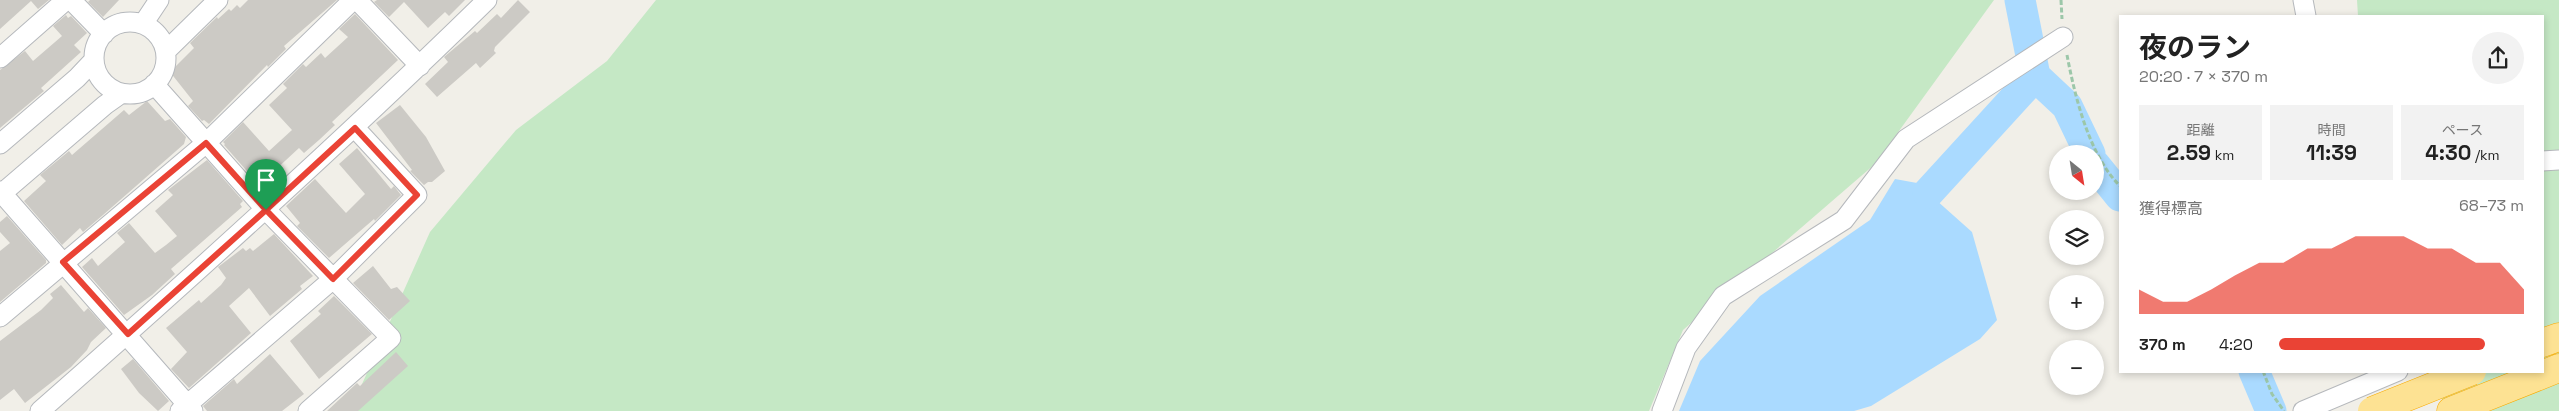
<!DOCTYPE html>
<html lang="ja">
<meta charset="utf-8">
<style>
body{margin:0;font-family:"Space Grotesk","Noto Sans JP",sans-serif;background:#f2f2f2;color:#222;height:100vh;display:flex;flex-direction:column;font-size:19px;white-space:nowrap}
*{box-sizing:border-box;margin:0}
p{font-size:16px;color:#767676}
.icon{flex:none;width:28px;height:28px;fill:none;stroke:currentColor;stroke-width:2;stroke-linecap:round;stroke-linejoin:round}
.map{position:relative;flex:1;overflow:hidden}
.sheet{position:absolute;left:2119px;top:15px;width:425px;height:358px;display:flex;flex-direction:column;background:#fff;border-radius:0px;box-shadow:0 2px 8px #0003}
.sheet>*{flex:none}
.needle{width:32px;rotate:150deg}
.controls{position:absolute;left:2049px;top:145px;display:grid;gap:10px}
.controls a{display:grid;place-items:center;width:55px;height:55px;border-radius:50%;background:#fff;box-shadow:0 2px 8px #0003;font-size:25px}
.pin{position:absolute;display:grid;place-items:center;width:42px;height:42px;color:#fff;margin:-51px -21px;border-radius:50% 50% 50% 0;rotate:-45deg;box-shadow:0 0 5px #0007}
.pin .icon{rotate:45deg}
.round{display:grid;place-items:center;flex:none;width:52px;height:52px;border-radius:26px;background:#f2f2f2}
.overview{display:flex;align-items:center;justify-content:space-between;height:85px;padding:0 20px}
h1{font-size:28px;font-weight:700;line-height:38px}
.stats{display:grid;grid-template-columns:repeat(3,1fr);gap:8px;height:85px;padding:5px 20px}
.stats div{display:grid;align-content:center;border-radius:0px;background:#f2f2f2;text-align:center}
.stats b{font-size:21px;font-weight:700}
.stats small{font-size:14px;font-weight:400}
.stats p{font-size:14px}
.chart{height:140px;padding:10px 20px}
.chart p{display:flex;justify-content:space-between}
.chart svg{width:100%;height:90px;margin-top:5px;fill:#ea4335;opacity:.7}
ul{padding:0 20px;list-style:none;font-size:16px}
li{display:grid;grid-template-columns:80px 60px 1fr;align-items:center;height:38px}
li i{height:12px;border-radius:6px;background:#ea4335}
.map>svg:first-child{display:block}
.green{fill:#c5e8c5}
.water{fill:#aadaff}
.lines{fill:none;stroke-linecap:round;stroke-linejoin:round}
.river{stroke:#aadaff;stroke-width:31}
.building{fill:#cccac5}
.minor-casing{stroke:#b5b8bc;stroke-width:21}
.motorway-casing{stroke:#f9ab00;stroke-width:29}
.path{stroke:#9cc7a9;stroke-width:3;stroke-dasharray:5 2.5;stroke-linecap:butt}
.minor{stroke:#fff;stroke-width:19}
.motorway{stroke:#fde293;stroke-width:28}
.motorway-bridge-casing{stroke:#f9ab00;stroke-width:29;stroke-linecap:butt}
.motorway-bridge{stroke:#fde293;stroke-width:28}
.route-casing{stroke:#fff;stroke-width:10}
.route{stroke:#ea4335;stroke-width:6}
</style>
<div class="map">
<svg width="2559" height="411" viewBox="0 0 2559 411">
<rect width="100%" height="100%" fill="#f1efe8"/>
<path class="green" d="M656,0H1994L1875,164L1683,330L1649,411H350L430,232L516,130L607,61Z
M2357,0H2559V411H2445L2435,371H2542V16H2358Z"/>
<path class="water" d="M1895,179L1917,183L1972,232L1997,320L1980,339L1871,406L1854,411H1679L1700,361L1760,296L1870,220Z"/>
<g class="lines">
<path class="river" d="M2020,0L2035,76L2067,106L2090,154
M2095,165L2120,196
M1928,193L2035,76
M2254,371L2271,411"/>
</g>
<path class="building" d="M0,0H49L38,9L31,1L0,29Z
M90,0H119L103,17L88,2Z
M248,0H337L284,46L286,49L268,67L267,65L209,124L204,120L202,121L188,106L193,101L170,72L194,48L190,43L217,17L218,19L229,9L231,11L237,5L240,8Z
M377,0H465L449,16L445,12L428,28L404,2L389,17L374,2Z
M518,0L530,12L495,47L494,51L496,53L480,68L476,63L437,97L425,84L448,62L444,57L475,31L477,33L497,14L501,18Z
M355,14L398,60L332,122L335,125L319,140L304,153L299,148L259,185L224,145L225,144L223,142L243,122L269,151L292,130L269,105L287,88L283,84L303,64L306,67L321,53L325,58L348,37L339,29Z
M66,15L68,18L71,16L87,33L74,45L81,52L41,88L44,91L0,128V70L25,51L33,61L62,36L53,26Z
M147,101L165,121L170,119L186,137L184,144L103,215L83,232L80,228L62,245L24,201L46,181L40,175L69,151L72,155L124,110L129,115Z
M400,105L426,137L445,171L432,182H428L424,185L410,171L412,170L376,123Z
M357,148L391,189L394,186L401,195L375,221L374,219L329,258L297,226L300,223L286,206L315,179L346,213L365,194L339,164Z
M207,160L243,201L240,204L242,207L171,269L175,274L152,295L124,315L82,267L92,258L98,266L125,242L117,233L129,223L155,253L166,245L177,236L155,211L173,195L168,190Z
M7,216L46,260V263L0,302V251L10,243L0,232V222Z
M274,234L313,276L300,286L302,289L270,316L249,288L229,306L251,333L189,388L171,369L187,352L166,328L199,300L201,303L221,285L226,278L218,267L243,248L246,251L250,248L253,251Z
M373,266L391,289L397,287L410,301L389,320L353,283Z
M61,285L84,312L88,308L106,328L91,342L87,350L71,367L25,403L14,389L0,400V341L41,310L53,298L50,294Z
M334,296L372,334L319,379L290,341L321,314L318,311Z
M396,352L408,366L358,411H327L357,383L360,386Z
M270,354L304,394L282,411H207L203,406L234,379L237,384Z
M133,359L169,401L158,411L139,393L121,369Z"/>
<g class="lines">
<g class="minor-casing">
<path id="minor" d="M71,0L104,34
M357,0L420,66
M2303,0L2306,16
M94 58a36 36 0 1 1 72 0a36 36 0 1 1-72 0Z
M143,24L159,0
M166,51L218,0
M0,58L66,0
M154,84L266,210L391,338L308,411
M0,144L77,78L94,60
M2542,161L2559,160
M0,191L193,411
M0,195L105,105L122,93
M0,317L206,143L353,0
M40,411C192,277 342,142 487,0
M180,411L333,279L417,195L355,128
M1662,411L1686,348L1723,296L1844,220L1906,139L2063,37
M2303,411L2398,371"/>
</g>
<g class="motorway-casing">
<path id="motorway" d="M2542,343L2559,337
M2451,411L2559,368"/>
</g>
<path class="path" d="M2061,0L2062,19
M2067,55C2075,97 2089,155 2120,186
M2263,371L2272,394L2284,411"/>
<use href="#minor" class="minor"/>
<use href="#motorway" class="motorway"/>
<g class="motorway-bridge-casing">
<path id="motorway-bridge" d="M2372,411L2472,371"/>
</g>
<use href="#motorway-bridge" class="motorway-bridge"/>
</g>
<g class="lines">
<g class="route-casing">
<path id="route" d="M266,210L128,334L63,262L206,143L266,210L333,279L417,195L355,128L266,210"/>
</g>
<use href="#route" class="route"/>
</g>
</svg>
<div class="controls">
<a><svg class="needle" viewBox="-14 -14 28 28"><path d="M0-13l5 13h-10z" fill="#e53935"/><path d="M0 13l5-13h-10z" fill="#767676"/></svg></a>
<a><svg class="icon" aria-label="layers" viewBox="0 0 24 24"><path d="M12 4l9 5-9 5-9-5zM3 14l9 5 9-5"/></svg></a>
<a>+</a>
<a>−</a>
</div>
<div class="pin" style="left:266px;top:210px;background:#1e9e55"><svg class="icon" aria-label="arrive" viewBox="0 0 24 24"><path d="M6 21V4h12l-3 4 3 4H6"/></svg></div>
<section class="sheet">
<div class="overview"><div><h1>夜のラン</h1><p>20:20 · 7 × 370 m</p></div><a class="round"><svg class="icon" aria-label="share" viewBox="0 0 24 24"><path d="M12 15V3M7 8l5-5 5 5M5 13v7h14v-7"/></svg></a></div>
<div class="stats">
<div><p>距離</p><b>2.59<small> km</small></b></div>
<div><p>時間</p><b>11:39</b></div>
<div><p>ペース</p><b>4:30<small> /km</small></b></div>
</div>
<div class="chart"><p><span>獲得標高</span>68–73 m</p>
<svg viewBox="0 0 160 44" preserveAspectRatio="none"><path d="M0 44V32L10 38L20 38L30 32L40 25L50 19L60 19L70 12L80 12L90 6L100 6L110 6L120 12L130 12L140 19L150 19L160 32V44z"/></svg>
</div>
<ul>
<li><b>370 m</b>4:20<i style="width:84%"></i></li>
</ul>
</section>
</div>
